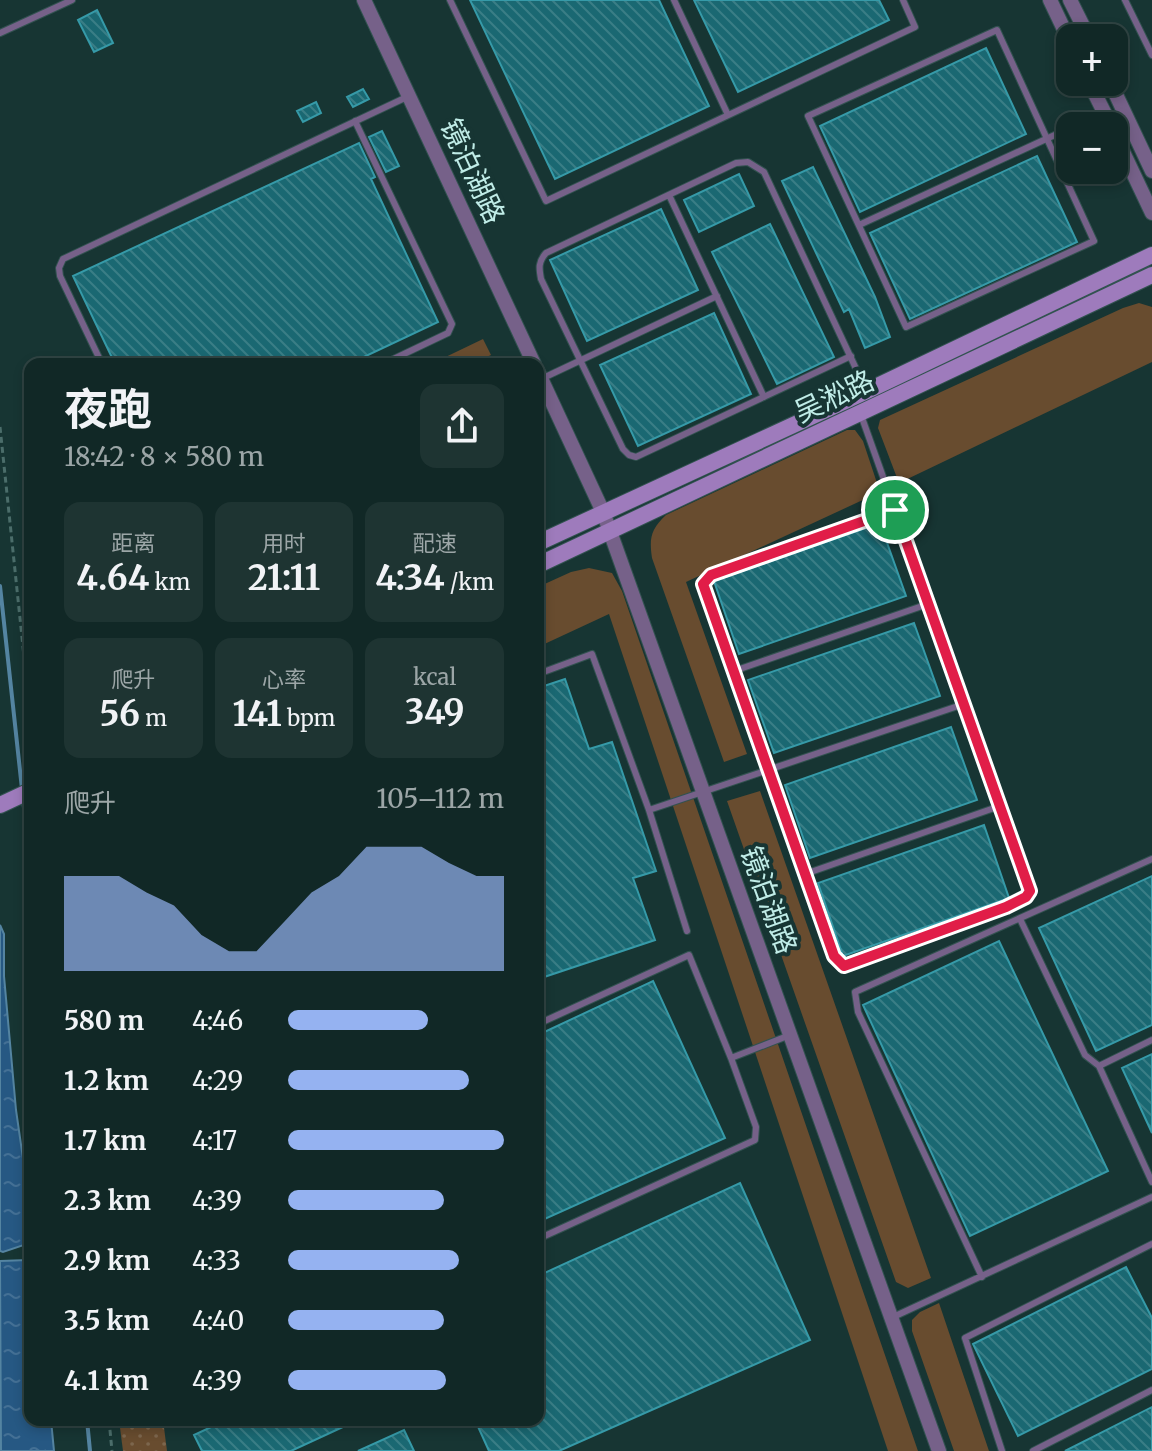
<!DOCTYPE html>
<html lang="zh">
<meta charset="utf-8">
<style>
body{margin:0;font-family:Merriweather,"Noto Sans SC",serif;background:#1e3432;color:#f1f3f6;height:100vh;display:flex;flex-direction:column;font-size:30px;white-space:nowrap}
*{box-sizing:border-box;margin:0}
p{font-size:26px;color:#9ca6a7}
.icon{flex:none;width:44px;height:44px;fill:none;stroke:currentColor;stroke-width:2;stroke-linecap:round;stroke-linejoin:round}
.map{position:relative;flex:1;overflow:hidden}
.drawer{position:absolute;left:24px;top:358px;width:520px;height:1068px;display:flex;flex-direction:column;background:#112826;border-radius:16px;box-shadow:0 4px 12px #0003,0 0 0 2px #304443}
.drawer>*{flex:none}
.fabs{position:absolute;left:1056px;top:24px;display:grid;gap:16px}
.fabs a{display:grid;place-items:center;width:72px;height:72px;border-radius:16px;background:#112826;box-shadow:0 4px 12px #0003,0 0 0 2px #304443;font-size:40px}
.pin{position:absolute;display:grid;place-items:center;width:68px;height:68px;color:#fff;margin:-34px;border:4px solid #fff;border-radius:50%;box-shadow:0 2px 8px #0007}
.round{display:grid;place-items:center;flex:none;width:84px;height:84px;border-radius:16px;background:#1e3432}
.head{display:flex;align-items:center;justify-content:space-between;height:136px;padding:0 40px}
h1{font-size:44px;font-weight:700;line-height:60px}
.stats{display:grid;grid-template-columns:repeat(3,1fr);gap:12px;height:136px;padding:8px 40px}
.stats div{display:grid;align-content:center;border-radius:16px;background:#1e3432;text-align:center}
.stats b{font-size:34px;font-weight:700}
.stats small{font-size:22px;font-weight:400}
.stats p{font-size:22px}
.chart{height:224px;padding:16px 40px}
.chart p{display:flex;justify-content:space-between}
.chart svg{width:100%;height:144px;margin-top:8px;fill:#95b2f1;opacity:.7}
ul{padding:0 40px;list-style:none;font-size:26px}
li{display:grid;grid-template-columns:128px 96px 1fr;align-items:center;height:60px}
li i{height:20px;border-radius:10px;background:#95b2f1}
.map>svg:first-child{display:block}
.grass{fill:#684c2f}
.garden{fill:url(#garden-dots)}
.water{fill:url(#water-ripples);stroke:#5484a1;stroke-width:2}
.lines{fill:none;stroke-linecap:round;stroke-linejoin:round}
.stream{stroke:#5484a1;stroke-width:4}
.building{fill:url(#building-back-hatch);stroke:#369aa8;stroke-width:2}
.service-casing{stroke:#325250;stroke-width:8}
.tertiary-casing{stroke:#325250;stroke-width:16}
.secondary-casing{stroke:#325250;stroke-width:18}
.path{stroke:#4b6d6a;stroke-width:3;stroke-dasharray:6 4;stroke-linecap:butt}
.service{stroke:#766189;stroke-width:6}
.tertiary{stroke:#766189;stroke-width:14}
.secondary{stroke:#9e7bbc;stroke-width:16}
.route-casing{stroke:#fff;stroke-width:16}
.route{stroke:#e11d48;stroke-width:10}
.labels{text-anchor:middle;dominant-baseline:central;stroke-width:8;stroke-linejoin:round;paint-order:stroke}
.street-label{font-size:28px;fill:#c0ece7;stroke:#173533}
</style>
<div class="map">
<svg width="1152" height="1451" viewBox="0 0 1152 1451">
<defs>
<pattern id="garden-dots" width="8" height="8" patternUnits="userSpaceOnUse" patternTransform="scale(2)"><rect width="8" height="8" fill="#684c2f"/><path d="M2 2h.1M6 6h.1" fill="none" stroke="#7c664d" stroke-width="1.8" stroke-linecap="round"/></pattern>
<pattern id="water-ripples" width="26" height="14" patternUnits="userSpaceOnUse" patternTransform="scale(2)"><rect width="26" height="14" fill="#265883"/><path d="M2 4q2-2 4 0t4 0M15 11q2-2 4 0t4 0" fill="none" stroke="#447095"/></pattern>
<pattern id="building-back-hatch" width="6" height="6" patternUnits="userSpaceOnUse" patternTransform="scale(2)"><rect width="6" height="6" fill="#1a6872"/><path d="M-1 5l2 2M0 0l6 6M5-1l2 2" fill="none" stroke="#3a7e86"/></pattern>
</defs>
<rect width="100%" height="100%" fill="#173533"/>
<path class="grass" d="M1139,303L1152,307V362L899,483L878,428L880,420L1123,308Z
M483,339L491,355L471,364H431Z
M847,430H855L863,441L880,492L686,582L747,754L724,762L652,558C649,538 651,529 666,515Z
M589,568L612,573L622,591L918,1451H888L609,614L538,647V587L571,572Z
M760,791L931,1278L908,1288L896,1282L727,801Z
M939,1303L989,1451H954L912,1331V1320L920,1312Z"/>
<path class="garden" d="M119,1420H163L167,1451H123Z"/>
<path class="water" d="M0,925L4,934V976L16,1110L30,1207V1239L24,1245L3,1252L0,1251Z
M28,1260L30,1262V1420H51L54,1451H1L0,1261Z"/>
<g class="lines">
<path class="stream" d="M0,586L22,789
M23,798L30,867
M87,1420L90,1451"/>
</g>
<path class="building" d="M470,0H659L709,106L555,179Z
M694,0H879L889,20L738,92Z
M97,10L113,43L94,52L78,20Z
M986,48L1026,134L860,212L820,126Z
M363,89L369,99L353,107L347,97Z
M316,102L321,113L303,122L297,111Z
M382,131L399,166L386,172L369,137Z
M359,143L375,177L371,179L438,322L349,364H115L73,276Z
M1037,156L1077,242L910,319L870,233Z
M813,167L875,297L890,337L865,348L849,309L844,312L782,181Z
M739,174L754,206L699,232L684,200Z
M661,209L698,290L587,341L550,260Z
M770,224L834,357L777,384L712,252Z
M714,313L751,394L638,446L600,365Z
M880,523L906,596L739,654L714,581Z
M914,623L940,696L774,753L748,680Z
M565,679L589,749L612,742L656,871L633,878L655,940L538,979V688Z
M951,727L977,800L810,858L785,785Z
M984,825L1009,898L843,956L818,883Z
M1152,876V1025L1096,1051L1039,928Z
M999,941L1108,1171L970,1236L863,1005Z
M653,981L725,1138L538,1222V1035Z
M1152,1054V1133L1122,1068Z
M740,1183L810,1340L559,1451H489L475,1420H538V1276Z
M1126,1267L1152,1318V1369L1018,1436L973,1344Z
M1152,1407V1451H1065Z
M226,1420H358L291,1451H202L194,1435Z
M404,1430L414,1451H358Z"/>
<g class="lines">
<g class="service-casing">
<path id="service" d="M450,0L546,201L915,27L903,0
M674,0L728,115
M1125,0L1152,55
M997,30L1094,241L906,327L808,116Z
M0,33L72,0
M355,121L452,324L448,333L383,364
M1074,126L1104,112
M669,195L764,397
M859,225L1070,128
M851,356L636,457L629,455L623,449L541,279C539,268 538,262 546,253L736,163L748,162L764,172L866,390
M102,364L60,276L59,268L63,259L409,96
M541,379L717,296
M861,415C918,574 974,732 1030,891L1026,897L1006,907L844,966L834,956L703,584L711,575L895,510
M734,671L928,604
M538,674L592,654L649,810L964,704
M649,810L687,931
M805,874L1000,806
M1020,919L1085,1055L1099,1066
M538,1024L689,955L731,1058L790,1035
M1152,1040L1099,1066L1152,1182
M538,1239L755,1140L756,1127L731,1058
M982,1277L858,1012L855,992L1152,859
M891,1318L1152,1197
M1002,1451L965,1338L1152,1244
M1033,1451L1152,1390"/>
</g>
<g class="tertiary-casing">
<path id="tertiary" d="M364,0L534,364
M1050,0L1070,42
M1070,0L1089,38
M1089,82L1111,126
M1110,82L1152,171
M1114,133L1152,213
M538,372L603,512L939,1451"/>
</g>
<g class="secondary-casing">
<path id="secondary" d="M538,543L867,391L1152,255
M538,565L1152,275
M0,805L30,791"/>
</g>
<path class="path" d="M0,427L30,714
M109,1420L112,1451"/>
<use href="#service" class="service"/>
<use href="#tertiary" class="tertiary"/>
<use href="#secondary" class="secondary"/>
</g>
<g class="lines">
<g class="route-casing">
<path id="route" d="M895,510L1030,891L1026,897L1006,907L844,966L834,956L703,584L711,575Z"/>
</g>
<use href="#route" class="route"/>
</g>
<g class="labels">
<g class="street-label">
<text transform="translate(473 171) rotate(65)">镜泊湖路</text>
<text transform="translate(834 396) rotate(-25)">吴淞路</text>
<text transform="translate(769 900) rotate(70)">镜泊湖路</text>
</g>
</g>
</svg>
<div class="fabs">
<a>+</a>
<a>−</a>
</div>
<div class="pin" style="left:895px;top:510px;background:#1e9e55"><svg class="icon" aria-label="arrive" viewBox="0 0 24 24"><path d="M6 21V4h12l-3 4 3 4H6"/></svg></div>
<section class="drawer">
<div class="head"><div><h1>夜跑</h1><p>18:42 · 8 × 580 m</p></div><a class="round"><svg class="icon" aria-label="share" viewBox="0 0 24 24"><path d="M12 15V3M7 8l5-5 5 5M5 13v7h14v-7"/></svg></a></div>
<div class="stats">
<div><p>距离</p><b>4.64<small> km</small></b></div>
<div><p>用时</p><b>21:11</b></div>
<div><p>配速</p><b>4:34<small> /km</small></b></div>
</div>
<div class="stats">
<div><p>爬升</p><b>56<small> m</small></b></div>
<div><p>心率</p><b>141<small> bpm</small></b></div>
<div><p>kcal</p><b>349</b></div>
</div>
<div class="chart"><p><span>爬升</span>105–112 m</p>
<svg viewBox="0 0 160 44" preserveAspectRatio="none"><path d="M0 44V15L10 15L20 15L30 20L40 24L50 33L60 38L70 38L80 29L90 20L100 15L110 6L120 6L130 6L140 11L150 15L160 15V44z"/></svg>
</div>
<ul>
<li><b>580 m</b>4:46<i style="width:65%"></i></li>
<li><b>1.2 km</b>4:29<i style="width:84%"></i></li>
<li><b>1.7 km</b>4:17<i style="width:100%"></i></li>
<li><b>2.3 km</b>4:39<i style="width:72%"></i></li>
<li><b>2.9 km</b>4:33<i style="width:79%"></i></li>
<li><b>3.5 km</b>4:40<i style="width:72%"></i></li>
<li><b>4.1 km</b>4:39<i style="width:73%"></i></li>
</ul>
</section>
</div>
